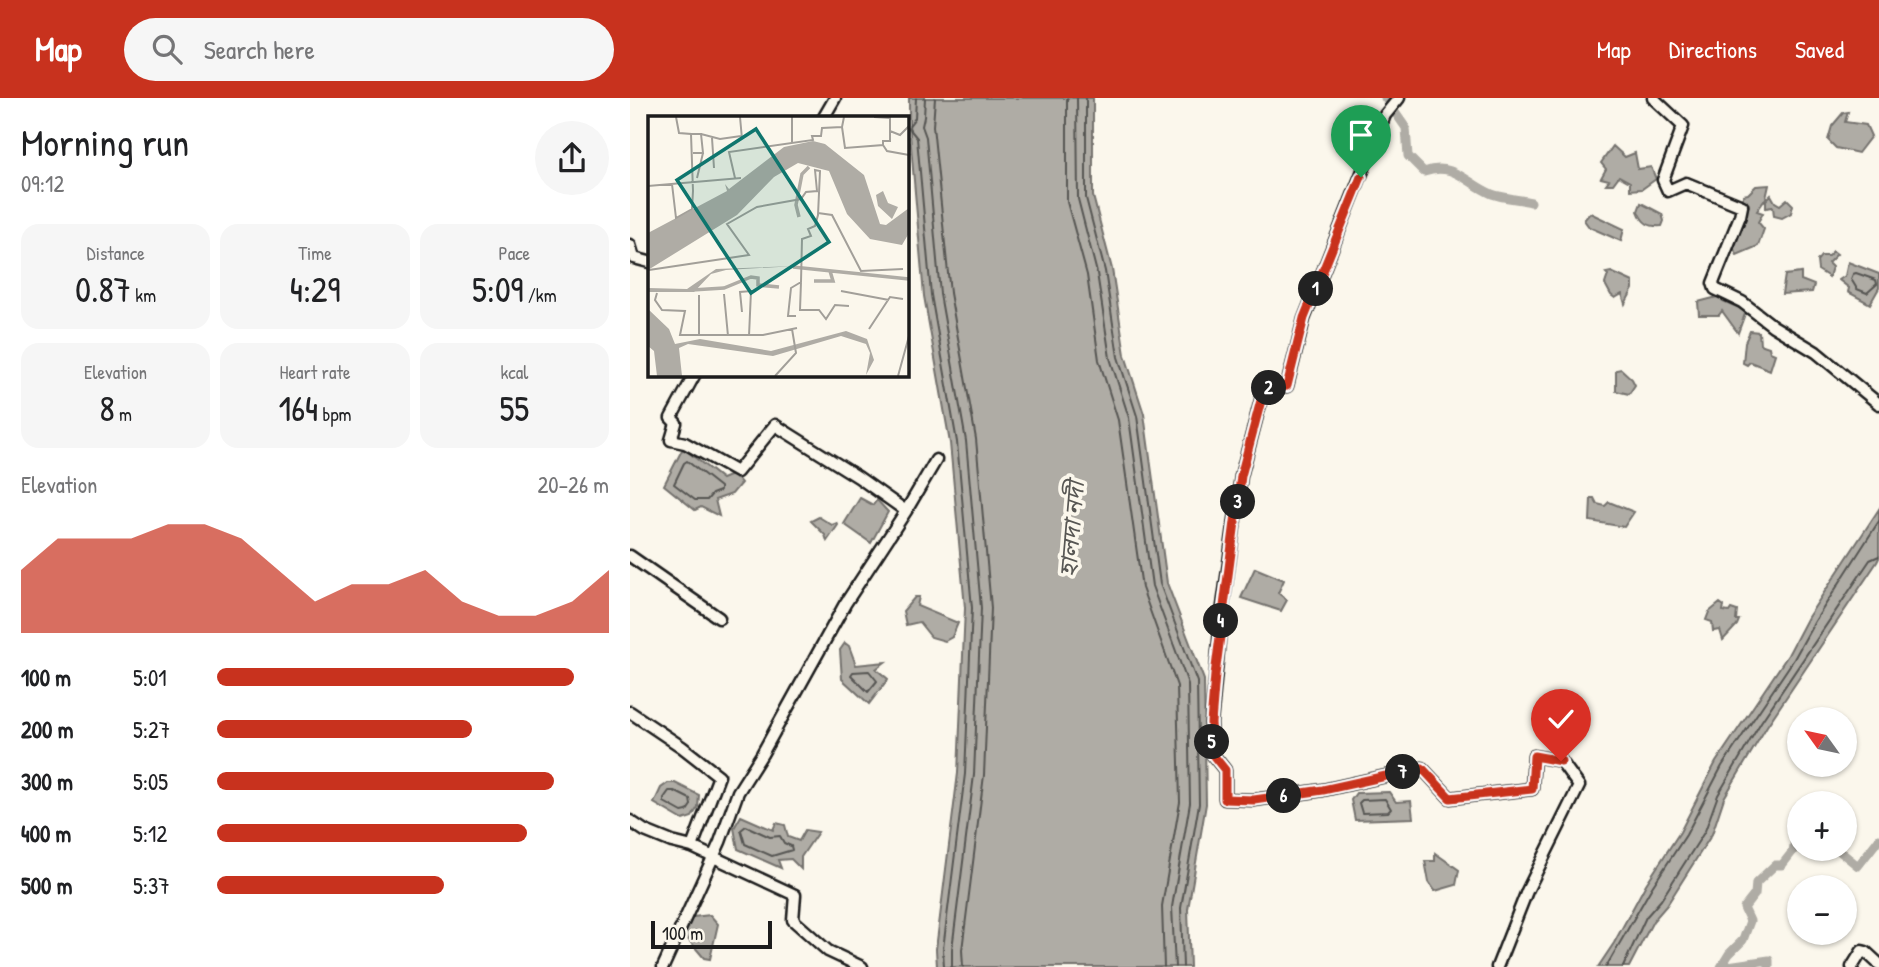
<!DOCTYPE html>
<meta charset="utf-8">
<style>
body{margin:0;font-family:"Patrick Hand","Noto Sans Bengali",sans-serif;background:#f6f6f6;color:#202124;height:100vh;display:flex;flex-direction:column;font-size:26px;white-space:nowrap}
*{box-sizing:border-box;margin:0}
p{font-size:23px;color:#757577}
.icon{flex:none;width:38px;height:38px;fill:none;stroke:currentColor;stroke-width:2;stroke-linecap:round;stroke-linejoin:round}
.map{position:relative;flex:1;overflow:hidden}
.panel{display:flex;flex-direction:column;background:#fff;width:630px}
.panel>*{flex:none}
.needle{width:46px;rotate:303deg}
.fabs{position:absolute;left:1157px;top:609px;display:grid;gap:14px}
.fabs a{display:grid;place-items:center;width:70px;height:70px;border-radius:50%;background:#fff;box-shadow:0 2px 5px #0004;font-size:35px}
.scale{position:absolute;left:21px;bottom:18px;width:121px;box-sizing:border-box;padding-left:7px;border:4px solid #1c1c1c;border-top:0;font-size:19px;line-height:24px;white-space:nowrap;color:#1c1c1c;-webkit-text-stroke:5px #fbf7ec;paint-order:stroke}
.pin{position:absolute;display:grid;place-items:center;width:60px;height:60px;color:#fff;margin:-72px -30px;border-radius:50% 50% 50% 0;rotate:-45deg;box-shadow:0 0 7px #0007}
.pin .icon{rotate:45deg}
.km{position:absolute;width:35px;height:35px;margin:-18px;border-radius:50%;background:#222;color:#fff;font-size:19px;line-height:35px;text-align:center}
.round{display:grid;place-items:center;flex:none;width:74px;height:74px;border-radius:37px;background:#f6f6f6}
.summary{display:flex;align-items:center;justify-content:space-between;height:119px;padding:0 21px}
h1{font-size:38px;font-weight:600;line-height:52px}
.metrics{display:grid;grid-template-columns:repeat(3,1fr);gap:10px;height:119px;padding:7px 21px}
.metrics div{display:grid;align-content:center;border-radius:18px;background:#f6f6f6;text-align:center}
.metrics b{font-size:35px;font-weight:600}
.metrics small{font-size:19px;font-weight:400}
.metrics p{font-size:19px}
.chart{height:196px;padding:14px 21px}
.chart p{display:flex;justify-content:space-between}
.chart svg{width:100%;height:126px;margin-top:7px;fill:#c8321e;opacity:.7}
ul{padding:0 21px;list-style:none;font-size:23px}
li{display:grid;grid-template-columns:112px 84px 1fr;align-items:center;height:52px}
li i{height:18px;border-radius:9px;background:#c8321e}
header{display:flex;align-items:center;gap:42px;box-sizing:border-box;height:98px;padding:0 35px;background:#c8321e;color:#fff}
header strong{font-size:33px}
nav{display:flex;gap:38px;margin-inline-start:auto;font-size:24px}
.search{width:490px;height:63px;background:#f6f6f6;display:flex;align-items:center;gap:18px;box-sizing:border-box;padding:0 24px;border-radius:38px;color:#757577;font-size:26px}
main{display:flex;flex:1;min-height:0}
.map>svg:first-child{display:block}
.water{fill:#afaca5;stroke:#74726e;stroke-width:2}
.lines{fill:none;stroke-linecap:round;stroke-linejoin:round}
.shore{stroke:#575653;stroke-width:2}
.canal{stroke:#afaca5;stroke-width:9}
.minor-casing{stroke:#1c1c1c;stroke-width:15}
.minor{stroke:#fbf7ec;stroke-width:10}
.route-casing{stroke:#fff;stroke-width:14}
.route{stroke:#c8321e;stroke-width:9}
.labels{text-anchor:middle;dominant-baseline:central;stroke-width:7;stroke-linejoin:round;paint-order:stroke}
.water-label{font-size:24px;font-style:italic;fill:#575653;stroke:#fbf7ec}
.inset-river{fill:none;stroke:#afaca5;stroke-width:3.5}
.inset-road{fill:none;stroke:#a29f99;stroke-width:2}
.view{fill:#0f766e;fill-opacity:0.15;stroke:#0f766e;stroke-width:3.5}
.inset-edge{fill:none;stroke:#1c1c1c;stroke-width:3.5}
</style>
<header>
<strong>Map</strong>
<div class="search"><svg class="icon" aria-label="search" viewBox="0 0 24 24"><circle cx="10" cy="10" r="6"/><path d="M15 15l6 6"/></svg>Search here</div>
<nav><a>Map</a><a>Directions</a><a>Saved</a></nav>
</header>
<main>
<section class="panel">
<div class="summary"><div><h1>Morning run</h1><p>09:12</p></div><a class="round"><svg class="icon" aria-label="share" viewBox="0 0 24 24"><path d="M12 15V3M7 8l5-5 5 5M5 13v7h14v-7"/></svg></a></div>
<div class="metrics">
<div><p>Distance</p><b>0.87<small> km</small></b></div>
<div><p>Time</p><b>4:29</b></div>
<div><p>Pace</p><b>5:09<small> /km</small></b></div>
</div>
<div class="metrics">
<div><p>Elevation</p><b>8<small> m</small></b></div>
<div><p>Heart rate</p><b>164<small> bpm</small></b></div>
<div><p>kcal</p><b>55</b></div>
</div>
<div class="chart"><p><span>Elevation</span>20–26 m</p>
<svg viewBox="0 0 160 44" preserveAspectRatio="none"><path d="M0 44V22L10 11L20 11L30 11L40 6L50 6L60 11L70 22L80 33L90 27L100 27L110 22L120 33L130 38L140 38L150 33L160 22V44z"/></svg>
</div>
<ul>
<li><b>100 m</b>5:01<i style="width:91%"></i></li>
<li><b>200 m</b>5:27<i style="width:65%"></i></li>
<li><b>300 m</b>5:05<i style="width:86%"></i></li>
<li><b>400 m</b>5:12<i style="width:79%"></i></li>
<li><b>500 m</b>5:37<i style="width:58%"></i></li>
</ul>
</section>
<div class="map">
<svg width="1249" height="869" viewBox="0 0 1249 869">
<rect width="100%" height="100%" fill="#fbf7ec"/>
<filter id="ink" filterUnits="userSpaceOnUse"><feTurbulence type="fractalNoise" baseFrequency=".0143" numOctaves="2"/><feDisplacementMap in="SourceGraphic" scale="14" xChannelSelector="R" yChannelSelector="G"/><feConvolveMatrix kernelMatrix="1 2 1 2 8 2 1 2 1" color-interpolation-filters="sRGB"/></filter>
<g filter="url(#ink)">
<path class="water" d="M279,0H463V98L482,171L495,257L514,316L537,485L574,582L576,706L558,811L560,869H307L306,851L328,675L335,510L320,345L294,198L279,25Z
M1218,14L1215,24L1236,27L1241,38L1228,55L1206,50L1198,42L1202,28L1213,15Z
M983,48L995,59L1005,55L1008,71L1021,69L1026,81L1012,91L1000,92V84L989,78L983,86H976L979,82L971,80L976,71L971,65Z
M1139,87L1136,100L1127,113L1133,115L1128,124L1134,131L1128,148L1107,157L1101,146L1115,109L1119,108V106L1113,103V97L1118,96L1126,88Z
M1141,97L1145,104L1150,107L1157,101L1163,107L1161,115L1152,120L1144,118L1143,109L1136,110V102Z
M1011,105L1032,116L1034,123L1032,128C1019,129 1013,126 1008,113Z
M960,115L994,131L991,143L959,129L954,122Z
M1203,153L1207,156L1198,165L1202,169L1199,179L1188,172L1187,163L1191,158H1198Z
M1218,164L1249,176V190L1240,206L1218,194L1219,190L1209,182L1215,178Z
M981,174L1003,184V191L995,206L992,196L985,200L981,197L975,186L978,177L976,175Z
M1171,175V182L1184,187L1182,194L1152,196L1155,177Z
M1095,197L1093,203L1116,213L1108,235L1092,213L1089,217H1069L1068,204Z
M1120,233L1129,234L1130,246L1139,249L1140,254L1145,256L1140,272L1120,264L1117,267L1113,265L1115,244Z
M991,271L1002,281L1005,287L999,296L986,293V272Z
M53,350L92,381L104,376L111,385L102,396L85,402L89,418L71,409L65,412L34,387Z
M230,400L243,407L247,402L258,414L241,445L214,426Z
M961,400H964L967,406L975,408L979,404L1004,414L994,429L960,423Z
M1249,411V460L1247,464L1137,628L1094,700L1082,736L1037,807L1023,823L999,869H968L984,845L1016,786L1050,734L1086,664L1158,557L1178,519Z
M189,419L202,427L207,425L208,427L197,443L195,437L181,423Z
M625,470L654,482L648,495L657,502L651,513L611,500Z
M285,499H289L287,508L328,525L322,539L315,543L301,539L289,524L276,527L273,513Z
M1090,505L1094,508L1093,513L1099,514L1101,511L1107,513L1106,522H1109L1107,527L1093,542L1090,532L1083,533L1082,524L1076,522L1079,514Z
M215,545L219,548L226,567L255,564L246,571L258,581L239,606L212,581L210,552Z
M38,685H45L69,697L68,709L62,719L53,722L24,705L31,690Z
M759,694L766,704L781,703L783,720L725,722L721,702L726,695Z
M111,718L143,732L146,725L155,727L158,739L169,743L175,732L188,734L171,759V771L161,761L148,762L151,770L108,751L104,730Z
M805,755L829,772L826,787L805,793L799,784L795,763H805Z
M80,817L88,826L80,861L74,860L52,834L63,819Z"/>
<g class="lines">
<path class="shore" d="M286,0L285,20L278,29L287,40L301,197L327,344L342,510L335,676L313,851L314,869
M295,0L294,19L292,28L296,39L310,196L336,343L351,510L344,677L322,851V869
M305,0L303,28L320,195L346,341L361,510L354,677L332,852L333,869
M437,0V104L457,177L469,262L488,322L512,490L547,588L550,704L532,808L534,869
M447,0L448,101L467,175L480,260L499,320L522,488L558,586L560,705L542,809L545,869
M456,0V100L475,173L488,259L507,318L530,486L567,584L569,706L551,810L553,869
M1226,175L1246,182L1247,186L1237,195L1227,191L1221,181L1223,176Z
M57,363L90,389V393L82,396L77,402H65L44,386L54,365Z
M239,573L247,583L238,594L221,577L223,574Z
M39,693H44L60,701L61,707L57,713L52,714L34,704V700Z
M732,702L755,701L761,711L758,714L732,715L729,705Z
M116,728L140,739L150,738L154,745L161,748L162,752L142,758L115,746L111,732Z
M976,869L1022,789L1056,737L1092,668L1164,561L1185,523L1249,423
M993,869L1016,819L1031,802L1075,733L1088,697L1131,624L1240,462L1249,458"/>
<path class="canal" d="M755,0L776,30L778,58L794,74C824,63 837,86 862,96C873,100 888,101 901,104
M1207,751L1228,768L1249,741
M1139,869V862L1091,869L1099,856L1113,842L1120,823L1114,810L1125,796L1126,785L1145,767H1152L1163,753L1167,731L1169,730"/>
<g class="minor-casing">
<path id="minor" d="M769,0L755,17L674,221L657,288L634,291L611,378L591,522L581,625L583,657L595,672V701L624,702L693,692L792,670L820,700L902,691L904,658L931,663L949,688L897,793L867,869
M1023,0L1053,28L1033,82L1038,93L1056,85L1112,108L1110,118L1083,185L1085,191L1112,204L1143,228L1186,254L1249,306
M194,19L205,0
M0,147L4,160L19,164
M65,276L41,320L46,325L41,342L55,345L107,374L145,327L228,379L276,413
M0,458L89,520
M0,614L52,649L89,678L62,749
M0,723L15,733L42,744L62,749L165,797L163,822L198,853L232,869
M33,869L90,744L108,694L132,656L215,506L276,413L306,362
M1222,869L1232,853L1236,854L1249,866"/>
</g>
<use href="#minor" class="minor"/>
</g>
</g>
<g class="lines" filter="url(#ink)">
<g class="route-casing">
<path id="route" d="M731,79L674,220L657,288L634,291L611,378L585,577L581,625L583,657L595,672V701L624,702L693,692L792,670L820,700L902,691L904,658L931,663"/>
</g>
<use href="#route" class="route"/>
</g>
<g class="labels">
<g class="water-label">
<text transform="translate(441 431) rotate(-85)">হালদা নদী</text>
</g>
</g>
<g transform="translate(18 18)">
<rect width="261" height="261" fill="#fbf7ec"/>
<path d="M165,25L177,28L216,59L232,108L238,109L261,92V117L254,129L222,123L199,98L181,55L150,47L126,61L89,99L0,154V117L79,75L77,68L81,73L136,31ZM235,75L240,87L250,91L244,103L230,90L228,79ZM148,150L78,154L63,158L46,176H0V172L39,173L68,153ZM0,193L21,213L27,228L52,223L123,235L198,215L219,223L226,244L218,259L222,237L218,228L193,220L125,240L40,228L31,232L34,260H9L6,235L0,230Z" fill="#afaca5"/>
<path class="inset-river" d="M151,101L148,89L154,58L161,51M145,151L261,163M166,165H185L182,155M44,174L76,172L103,161L110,162V169L131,171"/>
<path class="inset-road" d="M92,1L94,23M194,11L197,32L235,29V25H242V2L226,1M242,15L252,19L261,10M43,18H53L55,37H45M53,18L72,23L93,20M64,22L66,52M144,26V1M235,29L239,35L261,39M49,62L55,37M87,62L81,36L165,24L164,20H173L174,12L194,11L196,1M24,68L28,102L44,93L45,75L43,18L31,17L28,1M0,70L93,62M170,97L184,99L213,155L255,153M1,154L101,139L79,108L109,91L153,83L158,76L169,75L167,54L172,55L170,99L167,110L160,113L163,120L154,123L153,166L143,172L140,200H148M153,166L152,194H171L178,203L187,189L201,190M193,175L241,184M9,177L7,184L14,194L37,195L32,219H115L149,212M76,178L80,220M51,179V219M94,196L92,176L103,175L101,220M221,213L242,181L255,183M127,260L148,237L144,213M250,260L261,220"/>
<path class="view" d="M108,13L181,126L103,177L29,64Z"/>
<rect width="261" height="261" class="inset-edge"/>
</g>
</svg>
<div class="fabs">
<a><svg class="needle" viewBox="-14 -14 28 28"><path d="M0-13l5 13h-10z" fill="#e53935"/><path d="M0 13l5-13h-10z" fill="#757577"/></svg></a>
<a>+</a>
<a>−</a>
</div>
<div class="scale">100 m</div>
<div class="pin" style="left:731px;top:79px;background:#1e9e55"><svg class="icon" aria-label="arrive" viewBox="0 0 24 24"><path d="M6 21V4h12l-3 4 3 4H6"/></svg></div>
<div class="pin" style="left:931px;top:663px;background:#d93025"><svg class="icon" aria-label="check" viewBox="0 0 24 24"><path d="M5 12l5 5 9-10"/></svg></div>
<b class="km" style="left:686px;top:191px">1</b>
<b class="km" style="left:639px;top:290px">2</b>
<b class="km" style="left:608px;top:404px">3</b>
<b class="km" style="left:591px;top:523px">4</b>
<b class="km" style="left:582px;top:644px">5</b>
<b class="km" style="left:654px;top:698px">6</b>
<b class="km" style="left:773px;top:674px">7</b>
</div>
</main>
